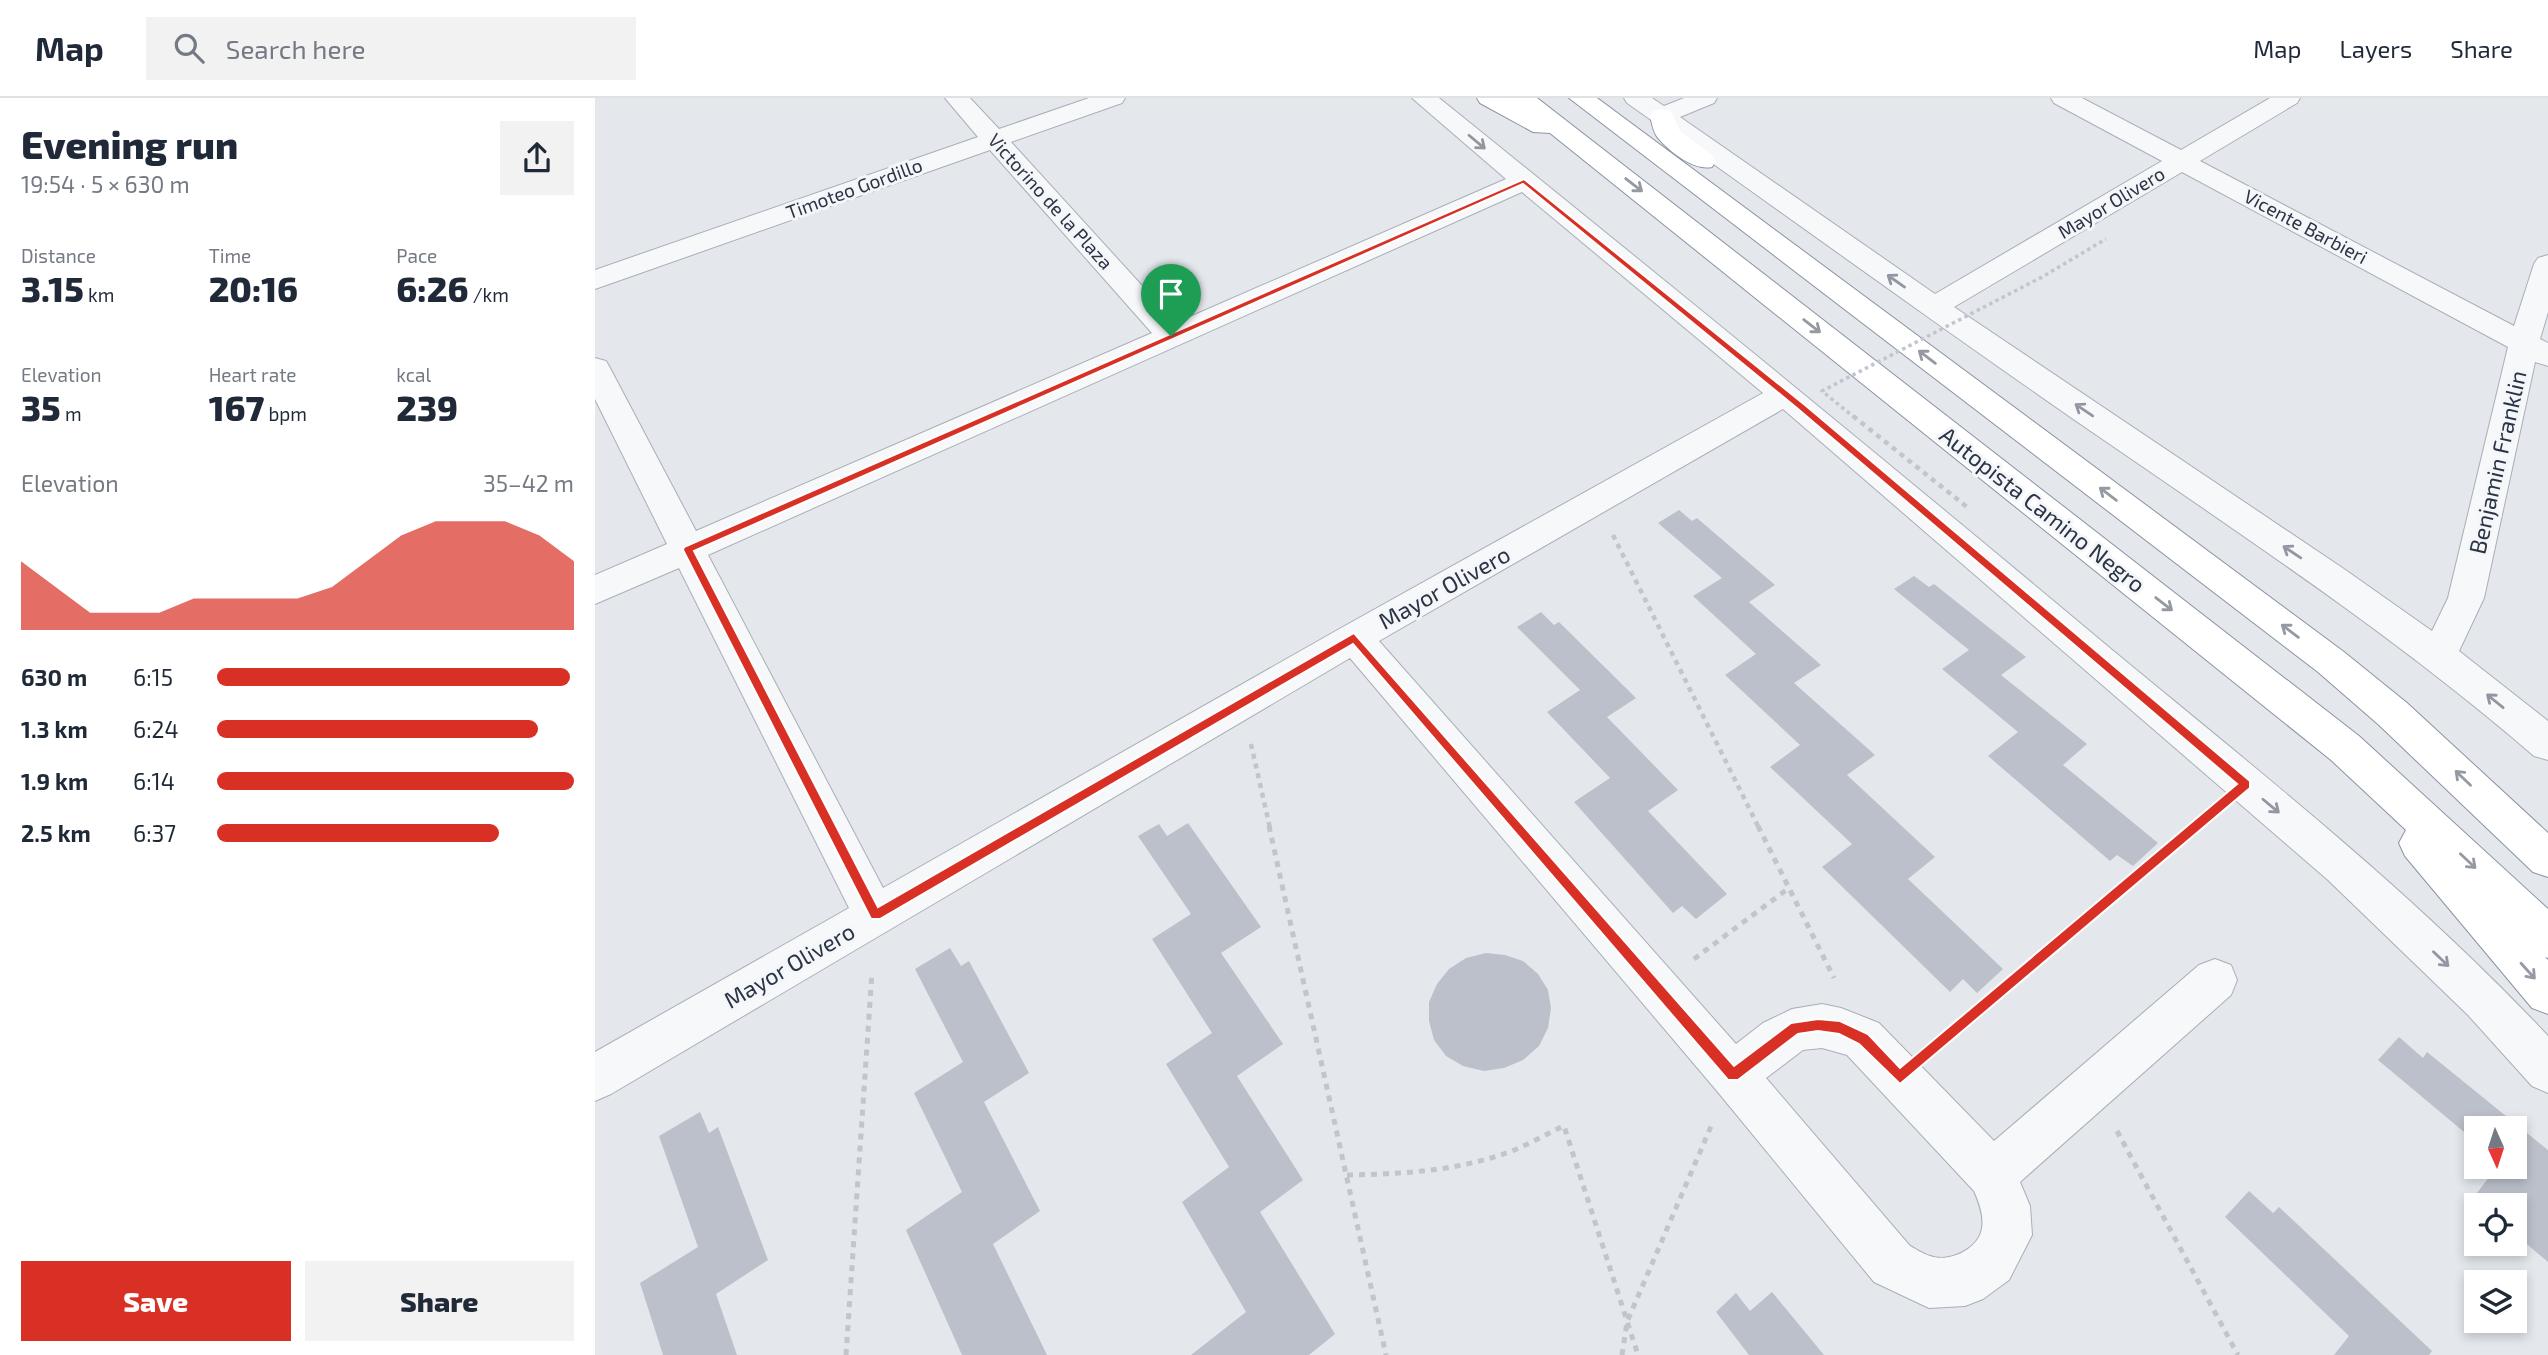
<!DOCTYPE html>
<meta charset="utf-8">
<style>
body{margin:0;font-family:"Exo 2",sans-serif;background:#f2f2f3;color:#1f2937;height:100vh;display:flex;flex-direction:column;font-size:26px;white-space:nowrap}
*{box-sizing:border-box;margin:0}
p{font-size:23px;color:#747a83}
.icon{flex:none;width:38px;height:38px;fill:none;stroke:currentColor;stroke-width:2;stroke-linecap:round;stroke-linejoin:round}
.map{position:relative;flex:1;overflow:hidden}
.panel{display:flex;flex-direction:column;background:#fff;width:595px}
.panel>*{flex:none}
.needle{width:46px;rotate:177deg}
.buttons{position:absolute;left:1869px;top:1018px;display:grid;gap:14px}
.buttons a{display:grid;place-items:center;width:63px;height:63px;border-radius:0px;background:#fff;box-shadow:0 4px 10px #0003;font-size:35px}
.pin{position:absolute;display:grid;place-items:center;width:60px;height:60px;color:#fff;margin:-72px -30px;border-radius:50% 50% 50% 0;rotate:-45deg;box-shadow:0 0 7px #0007}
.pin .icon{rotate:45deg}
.round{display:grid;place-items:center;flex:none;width:74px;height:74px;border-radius:0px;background:#f2f2f3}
.summary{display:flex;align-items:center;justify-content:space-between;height:119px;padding:0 21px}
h1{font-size:38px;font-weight:800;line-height:52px}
.stats{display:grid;grid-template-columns:repeat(3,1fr);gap:10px;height:119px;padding:7px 21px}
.stats div{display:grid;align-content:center}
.stats b{font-size:35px;font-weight:800}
.stats small{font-size:19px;font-weight:400}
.stats p{font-size:19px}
.chart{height:196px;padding:14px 21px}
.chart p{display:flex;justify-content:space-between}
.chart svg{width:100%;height:126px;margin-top:7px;fill:#d93025;opacity:.7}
.primary-button{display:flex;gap:14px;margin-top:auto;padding:14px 21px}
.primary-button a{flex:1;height:80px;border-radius:0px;background:#d93025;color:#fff;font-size:28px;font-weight:800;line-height:80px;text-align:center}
.primary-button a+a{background:#f2f2f3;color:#1f2937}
ul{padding:0 21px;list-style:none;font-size:23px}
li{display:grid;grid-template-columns:112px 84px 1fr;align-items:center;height:52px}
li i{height:18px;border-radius:9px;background:#d93025}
header{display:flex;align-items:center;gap:42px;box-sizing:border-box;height:98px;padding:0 35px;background:#fff;border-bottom:2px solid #e0e1e3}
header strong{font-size:33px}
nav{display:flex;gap:38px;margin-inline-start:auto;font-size:24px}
.search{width:490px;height:63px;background:#f2f2f3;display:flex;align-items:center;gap:18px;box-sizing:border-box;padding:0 24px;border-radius:0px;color:#747a83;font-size:26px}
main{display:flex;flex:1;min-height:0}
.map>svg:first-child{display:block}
.building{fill:#bbc0ca}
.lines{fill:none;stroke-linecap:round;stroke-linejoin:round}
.minor-casing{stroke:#a9aeb7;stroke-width:2}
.highway-casing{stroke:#8b94a3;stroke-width:2}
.path-far1{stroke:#c2c5cb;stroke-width:4.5;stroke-dasharray:5 5;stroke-linecap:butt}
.path{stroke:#c2c5cb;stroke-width:5;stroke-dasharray:6 6;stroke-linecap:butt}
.minor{fill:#f7f8fa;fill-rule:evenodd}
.highway{fill:#fff;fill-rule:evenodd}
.path-bridge-far1{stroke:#c2c5cb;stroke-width:3.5;stroke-dasharray:3.5 3.5;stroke-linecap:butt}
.path-bridge{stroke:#c2c5cb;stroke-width:4.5;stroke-dasharray:5 5;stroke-linecap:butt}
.oneway{stroke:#9196a0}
.oneway2{stroke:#959aa2}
.route{fill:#d93025;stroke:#fff;stroke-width:2;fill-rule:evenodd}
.labels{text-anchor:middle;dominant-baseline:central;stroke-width:6;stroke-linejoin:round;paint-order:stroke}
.far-street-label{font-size:19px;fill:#2b3445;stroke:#f4f6f9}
.street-label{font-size:23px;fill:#2b3445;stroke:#f4f6f9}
</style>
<header>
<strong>Map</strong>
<div class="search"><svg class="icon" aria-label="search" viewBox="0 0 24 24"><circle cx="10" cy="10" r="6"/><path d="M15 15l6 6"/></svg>Search here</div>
<nav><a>Map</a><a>Layers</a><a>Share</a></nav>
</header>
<main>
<section class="panel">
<div class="summary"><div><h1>Evening run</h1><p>19:54 · 5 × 630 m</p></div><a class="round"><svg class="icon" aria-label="share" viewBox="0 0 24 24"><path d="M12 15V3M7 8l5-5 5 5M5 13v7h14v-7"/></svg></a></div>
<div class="stats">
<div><p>Distance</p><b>3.15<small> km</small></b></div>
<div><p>Time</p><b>20:16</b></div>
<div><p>Pace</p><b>6:26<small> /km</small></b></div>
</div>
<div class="stats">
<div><p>Elevation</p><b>35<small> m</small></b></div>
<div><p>Heart rate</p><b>167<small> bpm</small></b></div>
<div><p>kcal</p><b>239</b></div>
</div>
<div class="chart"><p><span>Elevation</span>35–42 m</p>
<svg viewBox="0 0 160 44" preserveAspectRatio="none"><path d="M0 44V20L10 29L20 38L30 38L40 38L50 33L60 33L70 33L80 33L90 29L100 20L110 11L120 6L130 6L140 6L150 11L160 20V44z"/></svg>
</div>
<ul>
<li><b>630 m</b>6:15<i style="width:99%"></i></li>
<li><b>1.3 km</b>6:24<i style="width:90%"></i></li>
<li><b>1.9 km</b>6:14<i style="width:100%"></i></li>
<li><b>2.5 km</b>6:37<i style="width:79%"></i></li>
</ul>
<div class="primary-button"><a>Save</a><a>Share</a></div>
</section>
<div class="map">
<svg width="1953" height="1257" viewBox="0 0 1953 1257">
<rect width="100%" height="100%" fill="#e4e7ec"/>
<path class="building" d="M1084,412L1097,423L1102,420L1180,487L1154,504L1226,567L1199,585L1280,657L1252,677L1340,759L1313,781L1408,871L1382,895L1368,881L1355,894L1227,769L1257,746L1175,669L1205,647L1130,577L1161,556L1098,498L1127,480L1063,425Z
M1319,478L1334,489L1339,486L1431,559L1406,577L1492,646L1468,667L1563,745L1538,768L1522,757L1515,763L1393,658L1423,634L1347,571L1374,552L1299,491Z
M946,514L959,527L964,524L1041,600L1012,619L1083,692L1053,713L1132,796L1101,821L1087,808L1078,815L979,704L1015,680L952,614L985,592L922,529Z
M593,725L666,829L626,855L688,946L642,978L708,1082L665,1114L740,1236L714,1257H596L651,1214L587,1104L634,1069L571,966L617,935L557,841L596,816L543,738L564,726L572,738Z
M355,850L366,868L374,863L434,975L389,1004L445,1113L398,1146L452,1257H367L311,1132L367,1094L319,995L368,964L320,871Z
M891,855L910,857L928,863L943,876L953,892L956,910L953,930L944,948L928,962L909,970L889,973L868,968L851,958L839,942L834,923V904L842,886L854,871L871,860Z
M1804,939L1828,960L1832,954L1953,1052V1164L1920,1136V1108H1887L1878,1100L1902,1069H1920V1031H1881V1044L1783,962Z
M105,1014L114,1035L123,1029L173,1162L121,1196L142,1257H68L45,1185L103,1149L64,1038Z
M1654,1093L1678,1115L1684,1109L1837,1253L1834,1257H1739L1754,1238L1630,1119Z
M1177,1194L1229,1257H1154L1121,1214L1141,1195L1155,1213Z"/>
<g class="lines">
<g class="minor-casing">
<path id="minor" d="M350,0H375L404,31L494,0H530L527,5L416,44L581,225L911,81L817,0H844C1070,182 1294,365 1516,551C1666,675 1820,796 1953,938V995L1937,988L1873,917L1733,782L1188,311L784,543L1141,946L1168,925L1197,911L1227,906L1246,910L1284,925L1399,1043L1604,867L1620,861L1636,867L1642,882L1636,897L1425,1084L1435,1108L1437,1137L1414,1182L1388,1201L1370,1208L1334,1210L1279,1184L1122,993L755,560L16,996L0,1003V954L254,810L84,470L0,506V477L72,446L0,301V260L11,263L15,270L101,433L557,235L395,52L0,191V172L383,39ZM927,94L1168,295L746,530L288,790L113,457ZM1227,950L1252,957L1379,1093C1384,1104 1389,1117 1387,1130C1384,1151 1354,1165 1335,1158C1328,1156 1321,1151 1315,1148L1171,980L1208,952Z
M1029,0H1057L1069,8L1089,0H1122L1119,5L1085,19L1340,196L1567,63L1459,5L1456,0H1487L1586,52L1675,0H1705L1702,5L1605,63L1919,228L1939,166L1943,160L1953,157V214L1945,241L1953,245V268L1940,264L1889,500L1864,553L1953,623V662L1939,658C1801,539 1650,439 1500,336C1343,228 1189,115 1032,5ZM1587,74L1913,249L1853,500L1837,533L1749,471L1359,209Z"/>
</g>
<g class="highway-casing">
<path id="highway" d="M882,0H942L1764,638L1953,811V860L1950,859L1953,862V916L1937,910L1810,758L1804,745L1811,732L1736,662L955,35L938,34L885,5Z
M974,0H1002L1749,554L1812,605L1953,735V779L1938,774L1784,627L1723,574Z
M1067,11L1076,13L1085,33L1117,57L1121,63L1117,69C1099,73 1075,54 1063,40C1058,34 1057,25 1055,18L1058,13Z"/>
</g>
<path class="path-far1" d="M1018,437L1164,730
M656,646L675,730
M1599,730L1617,715"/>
<path class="path" d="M674,728L791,1257
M1163,728L1239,880
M1099,861L1194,790
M1343,947L1601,728
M1522,1033L1643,1257
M752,1077C807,1076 862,1073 914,1054C933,1047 951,1036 969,1028L1043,1257
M251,1257L277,874
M1027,1257L1032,1224L1117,1026"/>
<use href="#minor" class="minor"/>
<use href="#highway" class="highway"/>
<path class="path-bridge-far1" d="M1260,320L1227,293L1447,179L1511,141"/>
<path class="path-bridge" d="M1258,318L1372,409"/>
</g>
<defs><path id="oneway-shaft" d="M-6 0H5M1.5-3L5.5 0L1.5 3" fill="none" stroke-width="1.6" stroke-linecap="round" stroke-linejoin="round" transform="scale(1.75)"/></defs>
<g class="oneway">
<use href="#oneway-shaft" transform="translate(882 44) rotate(40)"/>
<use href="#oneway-shaft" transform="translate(1301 183) rotate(-145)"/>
<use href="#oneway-shaft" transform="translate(1489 312) rotate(-146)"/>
<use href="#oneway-shaft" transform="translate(1697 454) rotate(-146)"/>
<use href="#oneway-shaft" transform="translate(1900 603) rotate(-141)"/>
<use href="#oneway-shaft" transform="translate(1676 708) rotate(40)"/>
<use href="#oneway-shaft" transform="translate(1846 861) rotate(44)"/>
</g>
<g class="oneway2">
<use href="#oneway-shaft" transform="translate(1039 87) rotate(38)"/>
<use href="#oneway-shaft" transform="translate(1217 228) rotate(38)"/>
<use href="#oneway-shaft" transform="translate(1332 259) rotate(-143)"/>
<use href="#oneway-shaft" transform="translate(1513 396) rotate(-143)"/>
<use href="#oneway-shaft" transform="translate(1569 506) rotate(38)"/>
<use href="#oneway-shaft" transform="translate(1695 533) rotate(-143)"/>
<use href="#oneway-shaft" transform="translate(1868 680) rotate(-136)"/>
<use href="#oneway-shaft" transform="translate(1873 763) rotate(43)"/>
<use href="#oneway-shaft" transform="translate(1933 873) rotate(48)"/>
</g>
<path class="route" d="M929,81L1210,307L1655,683V690L1305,986L1264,946L1244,936L1223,933L1203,936L1143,982H1133L758,546L285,821H276L88,452L89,449ZM928,86L1203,311L1642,686L1305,970L1273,936L1245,923L1223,921L1196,925L1139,968L759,535L283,809L99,453Z"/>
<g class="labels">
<g class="far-street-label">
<text transform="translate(259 90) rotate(-20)">Timoteo Gordillo</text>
<text transform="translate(456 103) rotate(48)">Victorino de la Plaza</text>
<text transform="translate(1516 104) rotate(-31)">Mayor Olivero</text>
<text transform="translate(1711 128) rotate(28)">Vicente Barbieri</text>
</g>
<g class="street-label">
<text transform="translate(1902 364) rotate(-77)">Benjamin Franklin</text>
<text transform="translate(1448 411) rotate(38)">Autopista Camino Negro</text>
<text transform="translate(849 489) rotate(-29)">Mayor Olivero</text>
<text transform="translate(194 867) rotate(-30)">Mayor Olivero</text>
</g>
</g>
</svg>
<div class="buttons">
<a><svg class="needle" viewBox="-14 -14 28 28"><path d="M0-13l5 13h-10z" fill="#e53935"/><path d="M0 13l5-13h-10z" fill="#747a83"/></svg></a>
<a><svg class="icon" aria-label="locate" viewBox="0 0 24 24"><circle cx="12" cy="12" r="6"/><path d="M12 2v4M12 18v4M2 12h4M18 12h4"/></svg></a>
<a><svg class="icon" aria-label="layers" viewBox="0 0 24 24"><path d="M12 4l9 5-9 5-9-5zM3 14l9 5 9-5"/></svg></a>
</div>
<div class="pin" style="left:576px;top:238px;background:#1e9e55"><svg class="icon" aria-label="arrive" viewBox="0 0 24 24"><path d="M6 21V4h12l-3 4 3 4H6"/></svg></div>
</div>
</main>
